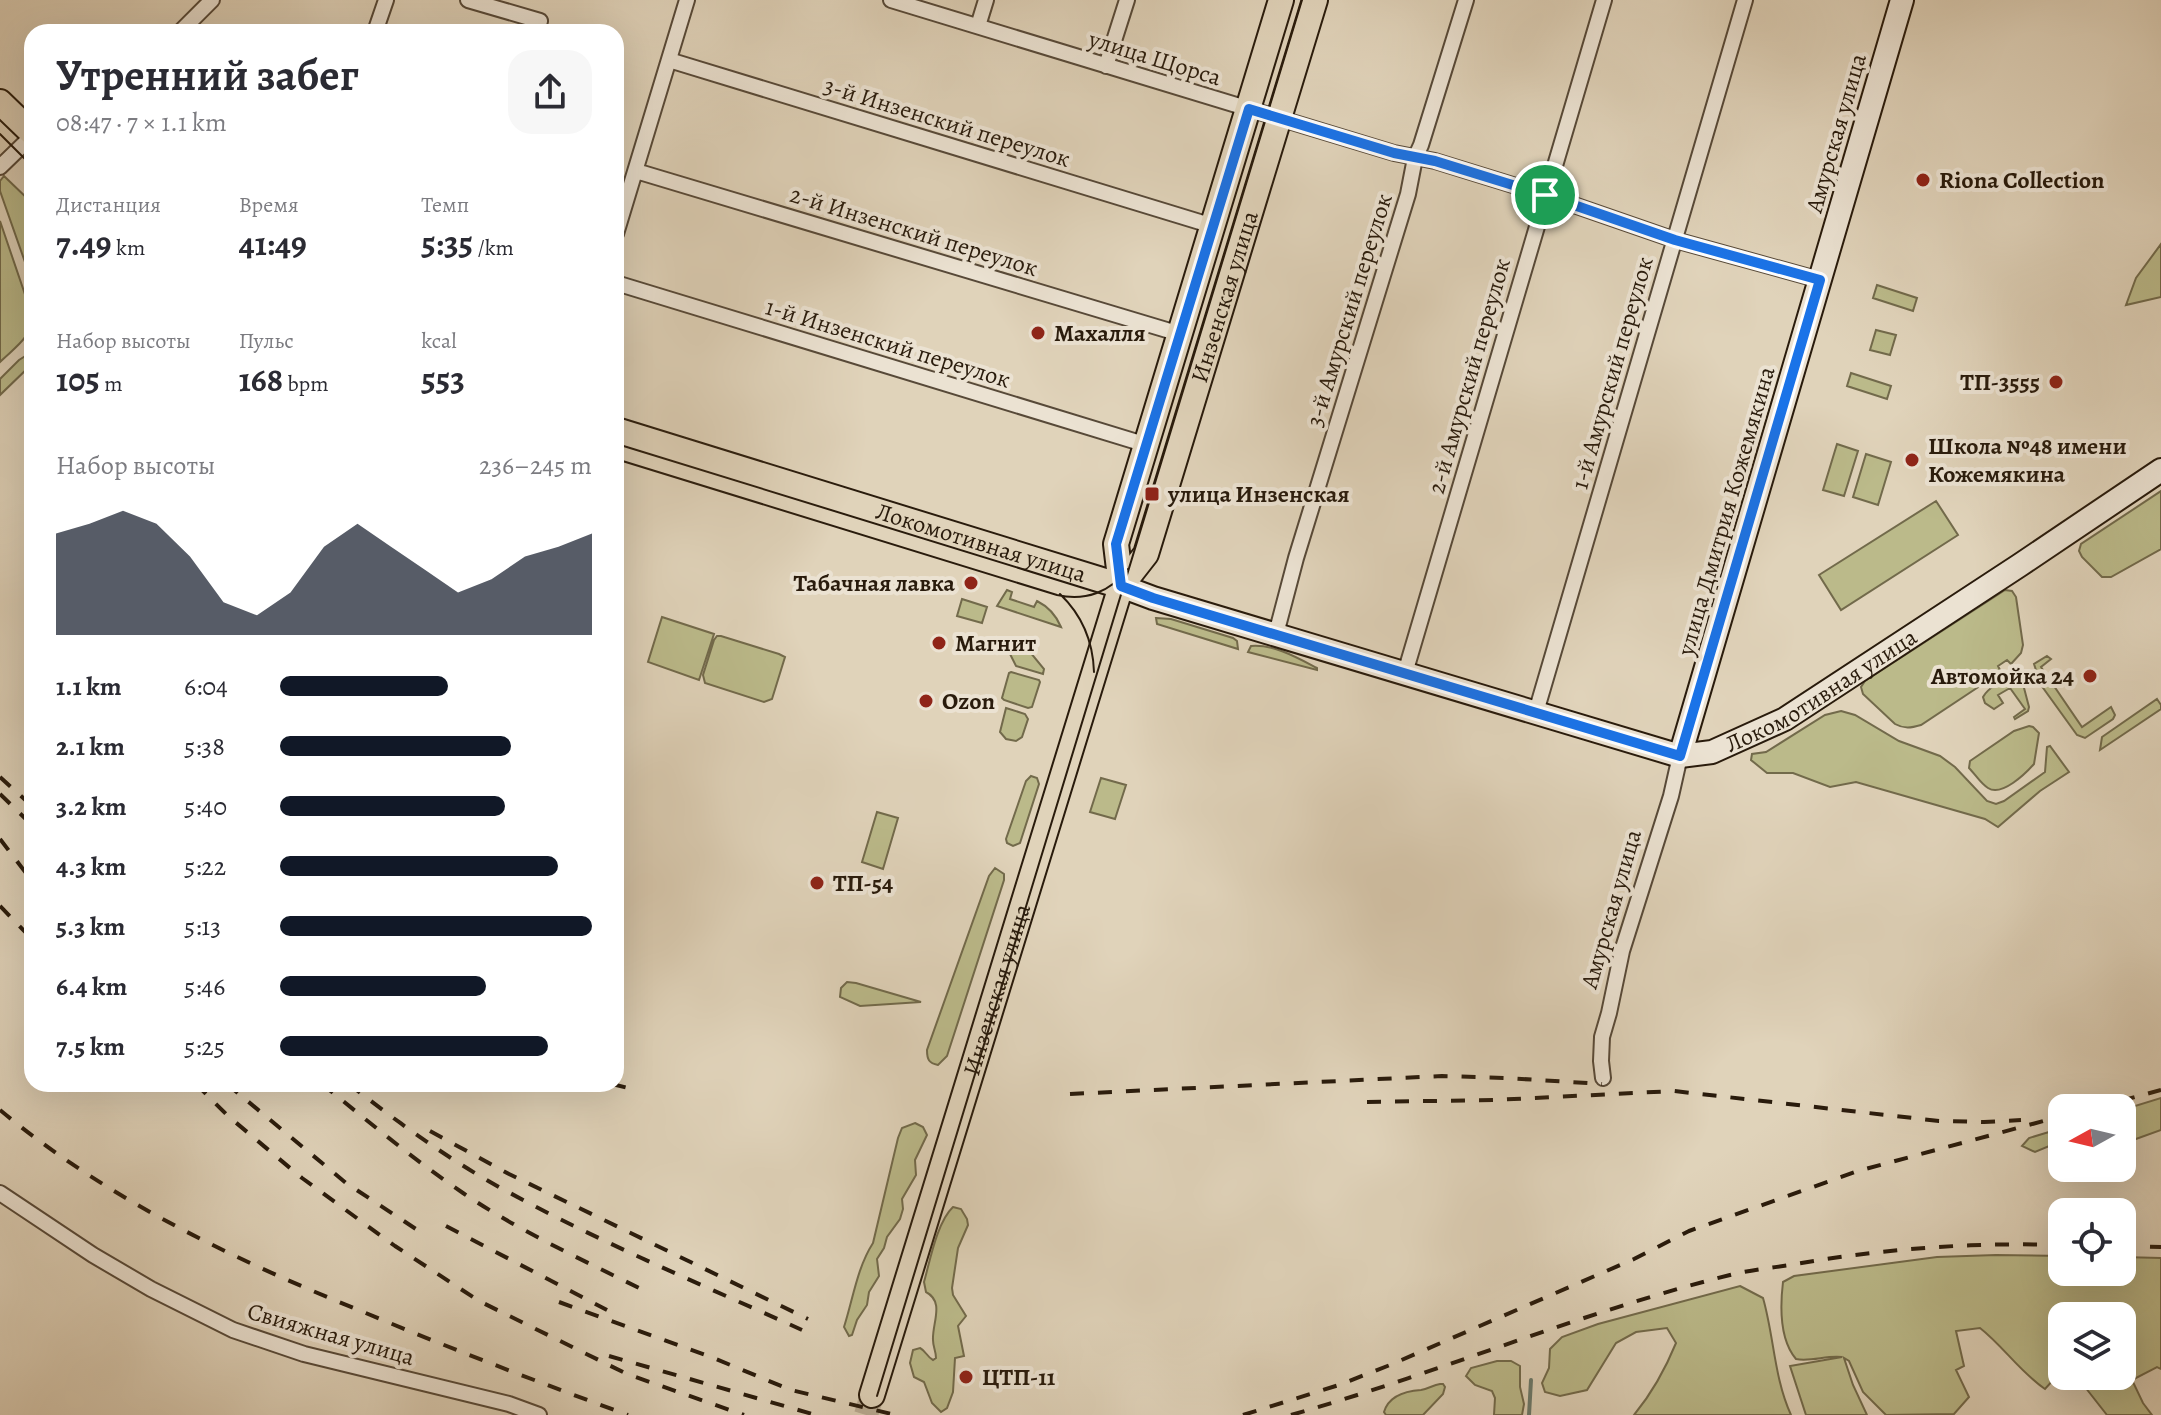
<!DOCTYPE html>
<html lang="ru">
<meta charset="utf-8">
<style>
body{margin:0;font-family:Alegreya,serif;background:#f7f7f7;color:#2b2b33;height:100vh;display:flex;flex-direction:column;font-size:30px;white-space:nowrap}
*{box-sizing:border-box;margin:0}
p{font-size:26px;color:#7c7c81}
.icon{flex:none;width:44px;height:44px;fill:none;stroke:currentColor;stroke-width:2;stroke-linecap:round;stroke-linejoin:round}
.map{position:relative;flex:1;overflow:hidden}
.details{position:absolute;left:24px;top:24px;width:600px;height:1068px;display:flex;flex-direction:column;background:#fff;border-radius:24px;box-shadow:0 8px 32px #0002}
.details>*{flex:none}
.needle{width:52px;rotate:262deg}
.buttons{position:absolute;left:2048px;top:1094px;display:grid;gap:16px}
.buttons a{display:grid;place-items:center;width:88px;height:88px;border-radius:16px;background:#fff;box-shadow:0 8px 32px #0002;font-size:40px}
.pin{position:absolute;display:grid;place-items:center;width:68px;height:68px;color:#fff;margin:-34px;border:4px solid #fff;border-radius:50%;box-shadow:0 2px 8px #0007}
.round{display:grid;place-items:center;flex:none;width:84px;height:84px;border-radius:24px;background:#f7f7f7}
.head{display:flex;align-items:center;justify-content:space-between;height:136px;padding:0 32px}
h1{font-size:44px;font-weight:600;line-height:60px}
.metrics{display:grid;grid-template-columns:repeat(3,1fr);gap:12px;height:136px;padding:8px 32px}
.metrics div{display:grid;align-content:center}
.metrics b{font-size:34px;font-weight:600}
.metrics small{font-size:22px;font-weight:400}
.metrics p{font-size:22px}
.chart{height:224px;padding:16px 32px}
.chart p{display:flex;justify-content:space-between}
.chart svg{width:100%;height:144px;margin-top:8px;fill:#111827;opacity:.7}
ul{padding:0 32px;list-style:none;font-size:26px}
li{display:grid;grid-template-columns:128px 96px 1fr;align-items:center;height:60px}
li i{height:20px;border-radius:10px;background:#111827}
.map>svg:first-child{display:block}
.green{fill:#bbba8a;stroke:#726a4b;stroke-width:2;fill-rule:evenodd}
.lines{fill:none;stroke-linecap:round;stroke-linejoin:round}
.stream{stroke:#69796c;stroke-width:4}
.primary-tunnel{stroke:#bbae97;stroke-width:24;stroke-dasharray:24 12;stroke-linecap:butt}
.street-casing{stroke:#574938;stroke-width:18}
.secondary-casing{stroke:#291b0c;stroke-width:26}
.primary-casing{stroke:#291b0c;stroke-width:28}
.street{stroke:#ebe2d2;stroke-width:14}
.secondary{stroke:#ebe2d2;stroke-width:22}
.primary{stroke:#e0d3ba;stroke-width:24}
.tram{stroke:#291b0c;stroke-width:2}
.rail{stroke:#291b0c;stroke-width:4;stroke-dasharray:14 14;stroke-linecap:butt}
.route-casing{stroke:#fff;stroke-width:16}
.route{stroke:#1a73e8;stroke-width:10}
.poi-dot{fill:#8f2418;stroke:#ebe2d2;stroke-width:3}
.labels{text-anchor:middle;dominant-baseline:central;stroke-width:8;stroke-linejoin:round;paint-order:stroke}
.street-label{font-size:24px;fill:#291b0c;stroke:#ebe2d2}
.poi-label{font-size:24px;font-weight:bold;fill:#291b0c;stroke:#ebe2d2;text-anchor:start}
</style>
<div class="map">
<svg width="2161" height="1415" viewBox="0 0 2161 1415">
<rect width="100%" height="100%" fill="#e0d3ba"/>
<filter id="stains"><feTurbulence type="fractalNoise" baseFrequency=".0025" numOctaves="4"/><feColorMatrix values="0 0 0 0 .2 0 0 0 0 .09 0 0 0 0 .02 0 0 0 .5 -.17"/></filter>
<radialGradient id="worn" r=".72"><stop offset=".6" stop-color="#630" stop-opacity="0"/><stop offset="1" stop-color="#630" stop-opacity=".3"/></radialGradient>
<path class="green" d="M4,176L32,203V282L0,191V181Z
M0,221L32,315C32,338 15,347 0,362Z
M2161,244V297L2126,305L2136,278Z
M1877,285L1917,298L1913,311L1873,298Z
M1876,330L1896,335L1890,355L1870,350Z
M27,355L32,356V364L0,395V379L19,360Z
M1851,373L1891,386L1887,399L1847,386Z
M1837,444L1858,451L1844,496L1823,490Z
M1866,454L1891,462L1878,505L1853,497Z
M2161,491V549L2111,577H2102L2082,557L2079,551L2081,544Z
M1936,501L1958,535L1841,610L1819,575Z
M1007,590L1012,592L1010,599L1034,607L1037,601C1049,607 1056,615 1061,627L997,606Z
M2005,590L2012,591L2016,597L2023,645L2021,653L2011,664L2007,660L1998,666L2001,672L1921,725C1911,728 1904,729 1895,724L1863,694L1861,687L1865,681Z
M962,599L987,607L982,623L957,616Z
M662,617L714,634L699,680L648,662Z
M1156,618L1171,619L1233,638L1237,641L1238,649L1157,624Z
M717,636H721L779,654L785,657L772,699L764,702L705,683L703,675L714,640Z
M1016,644L1026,647L1044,669L1043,674L1016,666L1007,648Z
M1251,646C1274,644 1298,658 1317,668V670L1248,652Z
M2047,656L2051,659L2041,667L2082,727L2111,707L2115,715L2113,719L2085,738L2077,735L2041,685L2034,664Z
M1011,672L1039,680L1040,682L1032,707L1028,708L1004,700L1002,698L1009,673Z
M2015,677L2021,679L2023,684L2029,707L2028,711L2015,719L2014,717L2025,709L2010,688L1998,695L2003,703L1994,709L1985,703L1983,697C1988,688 2004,678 2015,677Z
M2157,699L2161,705V709L2100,750L2102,737Z
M1006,708L1025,714L1028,719L1022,737L1016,741L1006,739L1000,732Z
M1841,711L1855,715L1899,741L1940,756L1955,767L1987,801L1996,804L2004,801L2045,772L2047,747L2050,746L2069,772L2040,791L1998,827L1985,819L1856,782L1830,787L1793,773H1767L1751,760L1752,754L1766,752L1825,715Z
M2029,726L2033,727L2039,733L2034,764C2026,773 2002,797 1988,788C1981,784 1975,774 1969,768L1970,761L2014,731Z
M1031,776L1037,778L1039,784L1020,843L1013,846L1007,843L1006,839L1026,781Z
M1101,778L1126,785L1115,819L1090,812Z
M877,812L898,818L883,869L862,862Z
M995,868L1004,874V880L947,1056L938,1065C929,1063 927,1060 927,1050L989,876Z
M847,982L856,983L921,1002L860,1006L840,997L841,988Z
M2161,1098V1130L2122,1144V1110Z
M915,1123L923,1127L927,1135L915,1160L916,1175L902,1199L903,1209L900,1219L887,1237L884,1248L877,1259L879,1276L869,1292L867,1305L857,1320L852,1335L849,1336L844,1327C853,1299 857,1268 873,1243L898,1138L902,1128Z
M2062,1128V1145L2054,1144L2035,1152L2022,1146L2029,1138Z
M953,1207L961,1209L967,1219L968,1225L958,1248L952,1288L953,1295L966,1316L958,1326L964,1356L955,1358L953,1392L947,1408L941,1412L932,1403L924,1382L914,1377L910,1363L913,1350L920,1348C926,1351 927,1357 933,1360L936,1358C936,1351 933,1347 933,1340C932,1323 945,1302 926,1292L924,1282C930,1261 937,1222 953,1207Z
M1996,1255L2062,1256V1272H2122V1257L2161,1258V1369L2157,1367L2132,1380L2143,1403L2152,1415H2107L2085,1387L2055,1378L2045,1389C2020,1372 2003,1346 1980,1328L1956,1331L1964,1366L1956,1370L1969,1397L1954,1414L1886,1415L1863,1392L1849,1361L1844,1358L1853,1385L1867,1415H1806L1790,1366L1842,1357C1827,1355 1811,1362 1796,1359C1780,1340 1780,1307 1783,1282L1794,1276L1937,1257ZM2062,1316H2122V1376H2062Z
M1740,1286L1763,1298C1774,1336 1774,1378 1791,1415H1634C1652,1393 1665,1370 1676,1343L1667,1328L1636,1332L1616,1343L1587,1390L1560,1396L1545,1392L1542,1383L1549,1368L1550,1349L1562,1337L1598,1324Z
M1497,1361H1511L1520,1366V1387L1524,1404L1522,1415H1494L1495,1398L1492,1391L1475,1385L1466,1376L1471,1368Z
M1440,1384H1443L1445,1387L1443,1394L1423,1415H1386L1384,1412C1389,1395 1406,1391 1421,1390C1428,1389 1433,1385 1440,1384Z"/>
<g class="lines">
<path class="stream" d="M1529,1415L1531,1380"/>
<path class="primary-tunnel" d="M866,1415L872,1395"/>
<g class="street-casing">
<path id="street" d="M468,0L540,21L537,32
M891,0L1394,153L1435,161L1545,195L1675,240L1820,280
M978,26L986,0
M180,32L212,0
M375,32L386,0
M669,60L1213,226
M1106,66L1127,0
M0,167L32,136
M636,171L1180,334
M616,234L687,0
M616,283L1147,445
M1276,634L1296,558L1408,194L1415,158L1421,145L1466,0
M1405,673L1604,0
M1536,712L1745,0
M1603,1078L1601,1061L1602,1037L1609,1013L1622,951L1671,796L1680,756
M0,1193L93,1255L151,1289L233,1330L304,1354L509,1404L539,1415"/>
</g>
<g class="secondary-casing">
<g id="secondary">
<path id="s1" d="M1121,586L1153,598L1680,756L1712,752L1785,719L2020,565L2161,470"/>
<path d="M1680,756L1902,0"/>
</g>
</g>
<g class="primary-casing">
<g id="primary">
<path d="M0,102L32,133"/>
<path id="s2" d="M616,430L1121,586"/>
<path d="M1121,586L1116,544L1281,0"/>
<path id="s3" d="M872,1395L1121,586L1146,554L1315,0"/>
</g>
</g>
<use href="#street" class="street"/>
<use href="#secondary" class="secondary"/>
<use href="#primary" class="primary"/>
<path class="tram" d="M0,134L32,166
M616,459L1057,595C1085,601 1110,593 1127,569
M1060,594C1083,616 1093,641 1094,672
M877,1396L1302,0"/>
<path class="rail" d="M0,777L32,806
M0,794L32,825
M0,839L32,881
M0,906L32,939
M196,1084L228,1116L302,1178L395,1246L479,1301L627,1374L744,1415
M227,1084L346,1183L422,1233
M322,1084C368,1121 414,1160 463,1193C519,1231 581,1259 641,1289
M349,1084C400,1124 452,1162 510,1193C604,1244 705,1286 802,1330
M612,1084L632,1089
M1070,1094L1442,1076L1506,1078L1602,1084
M1367,1102L1494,1100L1674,1091L1939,1121L1984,1122L2021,1120
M2094,1108L2161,1090
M0,1110C107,1199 233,1259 361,1311C449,1348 538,1382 628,1415
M430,1131L509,1174L808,1319
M446,1226L607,1310
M2122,1246L2161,1247
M559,1302L711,1357L791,1390L896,1415
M609,1356L816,1415
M1243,1415L1339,1385L1390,1365L1634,1259L1689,1231L1858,1171L2062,1116
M1291,1415C1439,1373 1581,1312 1730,1275C1750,1270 1770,1268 1790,1265C1880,1249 1971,1242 2062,1245"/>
</g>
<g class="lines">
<g class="route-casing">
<path id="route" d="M1249,109L1394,153L1435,161L1545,195L1675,240L1820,280L1680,756L1153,598L1121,586L1116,544Z"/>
</g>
<use href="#route" class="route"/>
</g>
<g class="poi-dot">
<circle cx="1923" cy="180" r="8"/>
<circle cx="1038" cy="333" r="8"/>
<circle cx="2056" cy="382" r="8"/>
<circle cx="1912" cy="460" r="8"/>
<rect x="1144" y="486" width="16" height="16" rx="4"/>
<circle cx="971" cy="583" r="8"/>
<circle cx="939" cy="643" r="8"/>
<circle cx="2090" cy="676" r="8"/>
<circle cx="926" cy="701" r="8"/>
<circle cx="817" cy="883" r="8"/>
<circle cx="966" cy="1377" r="8"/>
</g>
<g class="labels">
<g class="street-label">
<text transform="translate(1155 58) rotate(17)">улица Щорса</text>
<text transform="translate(947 122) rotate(17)">3-й Инзенский переулок</text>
<text transform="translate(1836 133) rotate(-74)">Амурская улица</text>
<text transform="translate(914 231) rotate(17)">2-й Инзенский переулок</text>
<text stroke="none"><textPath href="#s3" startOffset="1156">Инзенская улица</textPath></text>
<text transform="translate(1349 310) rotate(-73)">3-й Амурский переулок</text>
<text transform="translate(888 343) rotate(17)">1-й Инзенский переулок</text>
<text transform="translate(1612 373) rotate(-74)">1-й Амурский переулок</text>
<text transform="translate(1469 376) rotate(-74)">2-й Амурский переулок</text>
<text transform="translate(1726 511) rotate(-74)">улица Дмитрия Кожемякина</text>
<text stroke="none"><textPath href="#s2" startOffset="382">Локомотивная улица</textPath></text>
<text stroke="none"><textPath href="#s1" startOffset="742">Локомотивная улица</textPath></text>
<text transform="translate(1611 909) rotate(-74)">Амурская улица</text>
<text stroke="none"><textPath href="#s3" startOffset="424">Инзенская улица</textPath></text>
<text transform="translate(331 1334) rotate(16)">Свияжная улица</text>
</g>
<g class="poi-label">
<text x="1939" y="180">Riona Collection</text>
<text x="1054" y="333">Махалля</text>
<text x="2040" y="382" text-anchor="end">ТП-3555</text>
<text x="1928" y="446">Школа №48 имени<tspan x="1928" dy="28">Кожемякина</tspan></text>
<text x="1168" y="494">улица Инзенская</text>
<text x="955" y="583" text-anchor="end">Табачная лавка</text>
<text x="955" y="643">Магнит</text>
<text x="2074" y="676" text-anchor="end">Автомойка 24</text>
<text x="942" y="701">Ozon</text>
<text x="833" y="883">ТП-54</text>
<text x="982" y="1377">ЦТП-11</text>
</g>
</g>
<rect width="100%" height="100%" filter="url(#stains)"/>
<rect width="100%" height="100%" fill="url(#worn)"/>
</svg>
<div class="buttons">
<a><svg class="needle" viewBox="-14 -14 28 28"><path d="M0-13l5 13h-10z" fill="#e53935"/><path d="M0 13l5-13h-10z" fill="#7c7c81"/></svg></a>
<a><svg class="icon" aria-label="locate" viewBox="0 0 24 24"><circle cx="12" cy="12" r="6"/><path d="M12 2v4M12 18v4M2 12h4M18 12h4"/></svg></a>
<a><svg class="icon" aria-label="layers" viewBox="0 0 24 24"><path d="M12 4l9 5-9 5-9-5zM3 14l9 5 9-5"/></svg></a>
</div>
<div class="pin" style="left:1545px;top:195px;background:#1e9e55"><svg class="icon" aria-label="arrive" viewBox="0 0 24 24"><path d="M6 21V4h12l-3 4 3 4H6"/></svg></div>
<section class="details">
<div class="head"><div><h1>Утренний забег</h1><p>08:47 · 7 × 1.1 km</p></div><a class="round"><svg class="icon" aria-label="share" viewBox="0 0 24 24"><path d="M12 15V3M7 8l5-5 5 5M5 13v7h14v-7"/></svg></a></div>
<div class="metrics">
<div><p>Дистанция</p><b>7.49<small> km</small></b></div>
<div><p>Время</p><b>41:49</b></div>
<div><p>Темп</p><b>5:35<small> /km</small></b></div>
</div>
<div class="metrics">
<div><p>Набор высоты</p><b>105<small> m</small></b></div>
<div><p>Пульс</p><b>168<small> bpm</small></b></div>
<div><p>kcal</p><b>553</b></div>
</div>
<div class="chart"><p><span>Набор высоты</span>236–245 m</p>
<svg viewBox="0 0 160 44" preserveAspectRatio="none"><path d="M0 44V13L10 10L20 6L30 10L40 20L50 34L60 38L70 31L80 17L90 10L100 17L110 24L120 31L130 27L140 20L150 17L160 13V44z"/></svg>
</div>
<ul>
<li><b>1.1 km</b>6:04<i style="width:54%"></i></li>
<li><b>2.1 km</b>5:38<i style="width:74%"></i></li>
<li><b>3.2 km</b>5:40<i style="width:72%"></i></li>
<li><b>4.3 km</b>5:22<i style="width:89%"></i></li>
<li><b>5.3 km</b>5:13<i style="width:100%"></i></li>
<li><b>6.4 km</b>5:46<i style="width:66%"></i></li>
<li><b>7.5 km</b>5:25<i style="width:86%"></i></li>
</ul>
</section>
</div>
